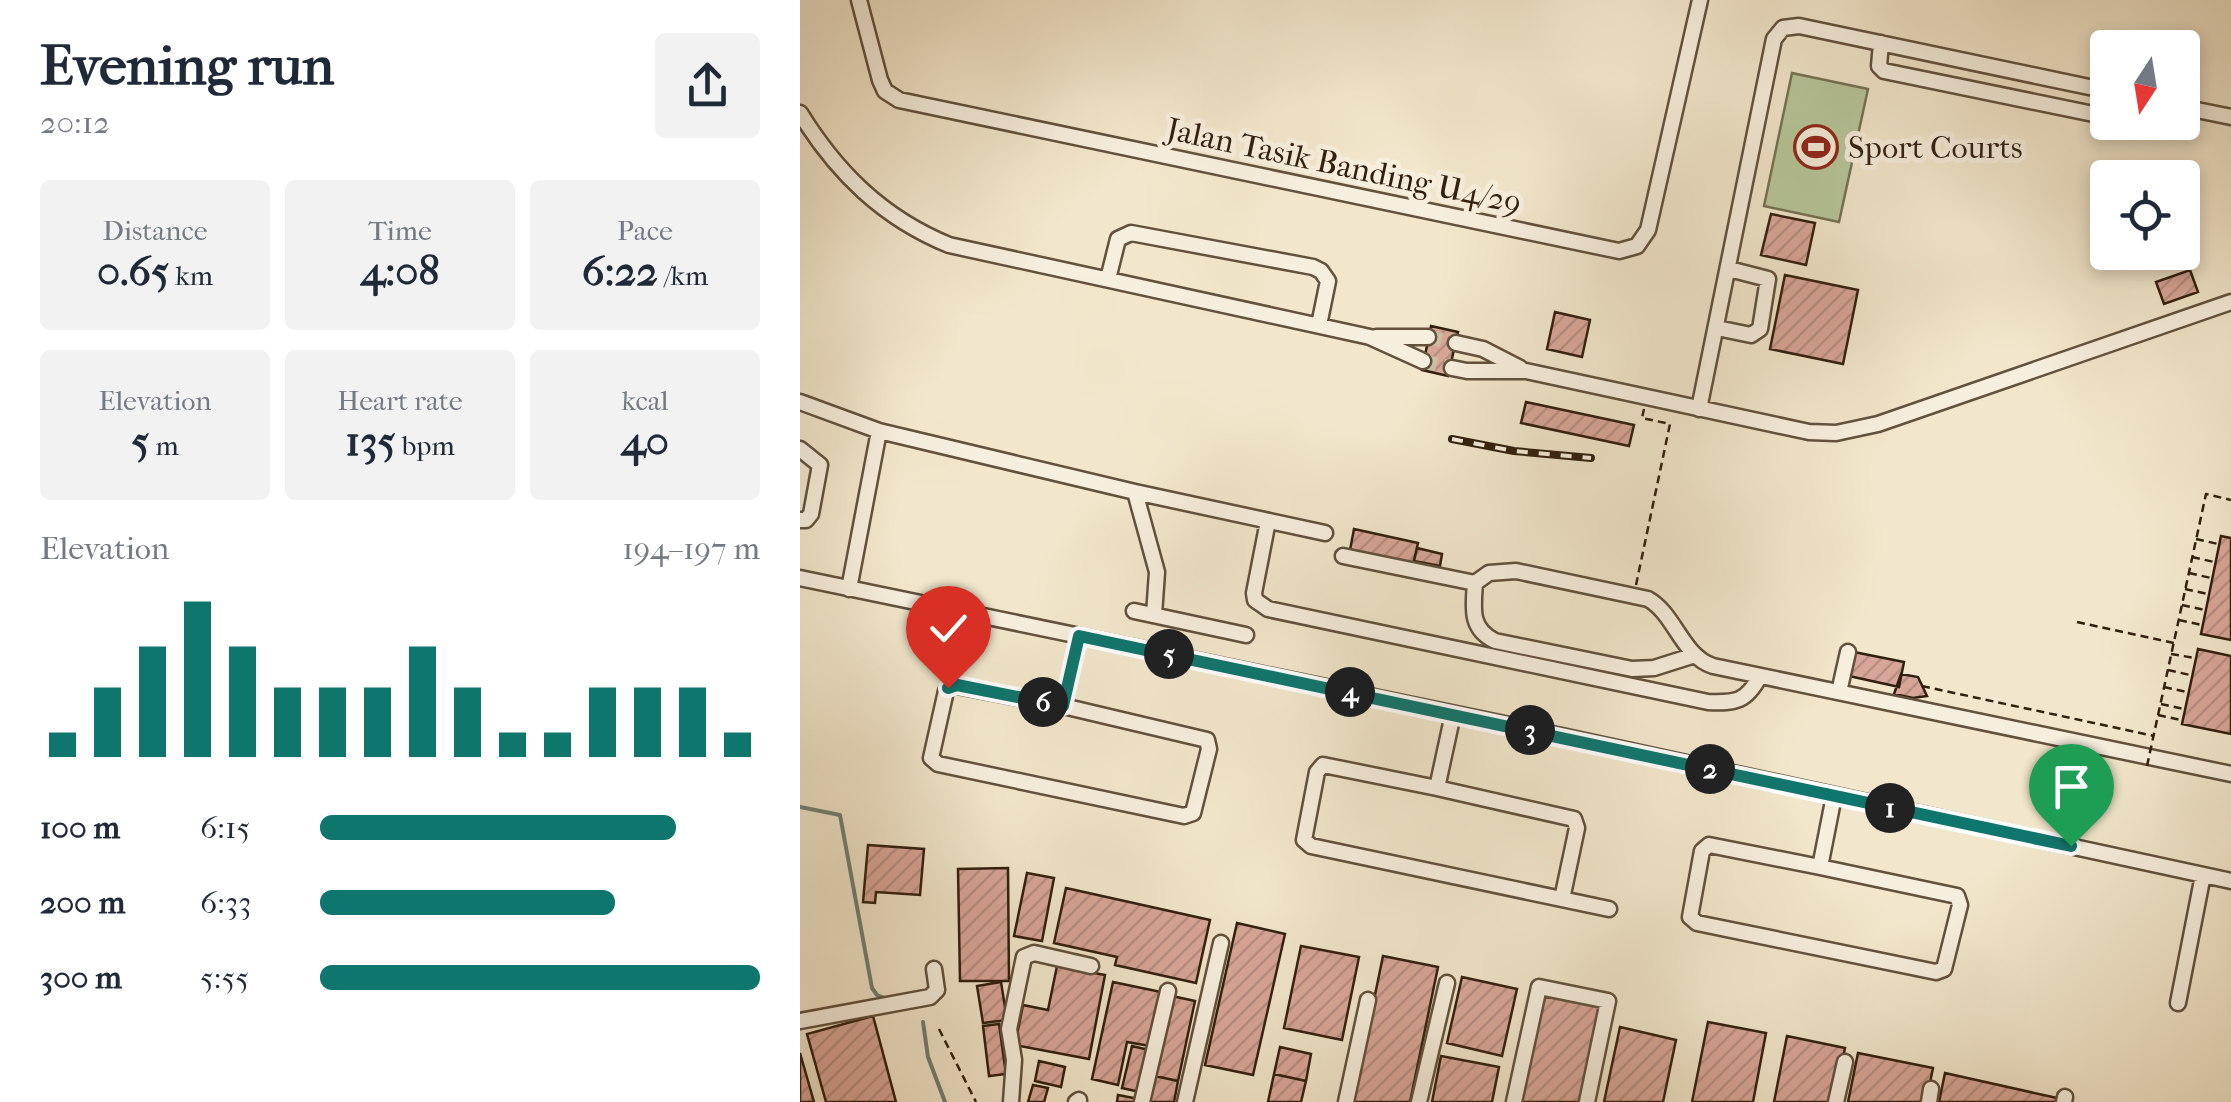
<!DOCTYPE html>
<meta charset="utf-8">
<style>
body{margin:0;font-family:"IM FELL French Canon",serif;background:#f2f2f3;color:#1f2937;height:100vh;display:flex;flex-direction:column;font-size:38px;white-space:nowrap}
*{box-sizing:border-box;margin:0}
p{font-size:32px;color:#747a83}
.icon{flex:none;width:55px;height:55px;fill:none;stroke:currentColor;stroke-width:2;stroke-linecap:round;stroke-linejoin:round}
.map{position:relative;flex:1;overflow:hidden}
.side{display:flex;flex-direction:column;background:#fff;width:800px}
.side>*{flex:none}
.needle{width:65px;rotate:192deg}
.buttons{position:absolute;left:1290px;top:30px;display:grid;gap:20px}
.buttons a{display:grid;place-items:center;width:110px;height:110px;border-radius:10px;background:#fff;box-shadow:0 5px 15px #0003;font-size:50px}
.pin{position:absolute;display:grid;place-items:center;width:85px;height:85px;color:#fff;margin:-102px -42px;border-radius:50% 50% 50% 0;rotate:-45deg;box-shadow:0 0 10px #0007}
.pin .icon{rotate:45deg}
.km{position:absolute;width:50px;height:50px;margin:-25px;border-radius:50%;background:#222;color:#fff;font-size:28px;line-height:50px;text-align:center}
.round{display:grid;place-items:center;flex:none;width:105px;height:105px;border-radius:10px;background:#f2f2f3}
.overview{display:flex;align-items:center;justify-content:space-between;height:170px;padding:0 40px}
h1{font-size:55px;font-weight:700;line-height:75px}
.stats{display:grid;grid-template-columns:repeat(3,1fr);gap:15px;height:170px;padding:10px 40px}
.stats div{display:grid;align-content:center;border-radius:10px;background:#f2f2f3;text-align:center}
.stats b{font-size:42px;font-weight:700}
.stats small{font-size:28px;font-weight:400}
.stats p{font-size:28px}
.chart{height:280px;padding:20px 40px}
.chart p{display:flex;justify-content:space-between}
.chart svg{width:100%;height:180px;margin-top:10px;stroke:#0f766e;stroke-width:6}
ul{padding:0 40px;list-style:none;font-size:32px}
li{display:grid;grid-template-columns:160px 120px 1fr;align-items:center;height:75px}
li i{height:25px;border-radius:12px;background:#0f766e}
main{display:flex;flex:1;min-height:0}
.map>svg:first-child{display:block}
.garden{fill:#b6c69b;stroke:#747254;stroke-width:2.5}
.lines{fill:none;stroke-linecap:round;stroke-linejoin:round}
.stream{stroke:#718073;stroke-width:4}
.building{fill:url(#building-hatch);stroke:#311f0d;stroke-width:2.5}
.minor-tunnel{stroke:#cbbfa6;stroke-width:14;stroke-dasharray:14 7;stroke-linecap:butt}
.minor-casing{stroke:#61513d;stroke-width:19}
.path{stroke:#311f0d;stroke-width:2.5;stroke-dasharray:8 5;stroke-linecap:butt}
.minor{stroke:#f7efde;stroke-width:14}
.rail-casing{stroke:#311f0d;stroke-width:8}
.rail{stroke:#f7efde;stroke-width:4;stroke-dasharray:11;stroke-linecap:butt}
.path-bridge{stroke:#311f0d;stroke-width:2.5;stroke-dasharray:8 5;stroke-linecap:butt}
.route-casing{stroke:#fff;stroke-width:20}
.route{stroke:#0f766e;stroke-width:12}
.labels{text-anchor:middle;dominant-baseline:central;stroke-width:10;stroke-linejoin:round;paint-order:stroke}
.poi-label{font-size:32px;fill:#311f0d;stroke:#f7efde;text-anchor:start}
.street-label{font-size:32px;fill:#311f0d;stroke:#f7efde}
</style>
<main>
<section class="side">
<div class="overview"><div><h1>Evening run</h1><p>20:12</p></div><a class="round"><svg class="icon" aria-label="share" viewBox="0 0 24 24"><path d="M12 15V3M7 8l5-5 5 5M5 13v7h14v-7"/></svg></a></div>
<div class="stats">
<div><p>Distance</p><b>0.65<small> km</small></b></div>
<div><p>Time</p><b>4:08</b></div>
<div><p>Pace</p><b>6:22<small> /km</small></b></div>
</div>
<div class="stats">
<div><p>Elevation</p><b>5<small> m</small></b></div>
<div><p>Heart rate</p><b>135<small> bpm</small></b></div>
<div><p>kcal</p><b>40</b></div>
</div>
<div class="chart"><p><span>Elevation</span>194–197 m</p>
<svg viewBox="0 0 160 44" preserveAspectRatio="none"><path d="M5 44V38M15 44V27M25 44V17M35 44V6M45 44V17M55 44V27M65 44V27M75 44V27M85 44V17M95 44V27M105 44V38M115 44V38M125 44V27M135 44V27M145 44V27M155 44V38"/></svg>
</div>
<ul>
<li><b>100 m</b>6:15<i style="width:81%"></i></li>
<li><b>200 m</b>6:33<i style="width:67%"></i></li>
<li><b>300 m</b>5:55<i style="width:100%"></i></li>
</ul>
</section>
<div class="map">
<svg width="1431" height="1102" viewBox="0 0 1431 1102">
<defs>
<pattern id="building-hatch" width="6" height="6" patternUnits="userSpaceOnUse" patternTransform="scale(2.5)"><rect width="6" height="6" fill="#d8a698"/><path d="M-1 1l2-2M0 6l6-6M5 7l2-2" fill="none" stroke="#ba8e82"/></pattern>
</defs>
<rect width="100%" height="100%" fill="#f2e7cc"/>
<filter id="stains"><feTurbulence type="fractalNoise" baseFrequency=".002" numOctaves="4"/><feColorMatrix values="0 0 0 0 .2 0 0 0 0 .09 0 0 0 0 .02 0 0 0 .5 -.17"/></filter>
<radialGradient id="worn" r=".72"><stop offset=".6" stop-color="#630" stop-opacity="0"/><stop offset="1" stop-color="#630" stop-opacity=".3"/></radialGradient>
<path class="garden" d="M992,73L1068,89L1039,222L964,206Z"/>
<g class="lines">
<path class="stream" d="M0,807L40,815L72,988L77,995L85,998
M123,1022L128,1057L145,1102"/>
</g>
<path class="building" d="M971,214L1015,223L1006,265L961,255Z
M1390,270L1398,292L1364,304L1356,282Z
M985,275L1058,290L1043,364L970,349Z
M755,312L790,320L782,357L747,349Z
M631,326L658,332L648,376L622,370Z
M726,402L834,425L829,446L721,423Z
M554,529L618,543L613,564L550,550Z
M1421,536L1431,538V640L1401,634Z
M617,548L642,554L640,566L614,561Z
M1398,649L1431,656V734L1382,724Z
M1054,652L1104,662L1099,687L1049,676Z
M1101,674L1118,677L1127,696L1113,698L1094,694Z
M68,845L124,849L120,895L76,892L75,903L63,902Z
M208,868L209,981H160L158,869Z
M227,873L254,878L242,941L214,936Z
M266,888L410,920L396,983L315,965L317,957L254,943Z
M437,923L485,934L453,1075L405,1065Z
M501,946L559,957L542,1040L484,1028Z
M583,956L638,967L610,1102H553Z
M257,966L305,975L289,1059L215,1045L223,1005L248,1010Z
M662,977L717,989L702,1056L647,1043Z
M201,982L207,1020L183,1023L177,986Z
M313,982L361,992L350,1046L327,1042L318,1085L292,1079Z
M741,991L802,1004L781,1102H717Z
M372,996L395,1001L378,1081L355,1076Z
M73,1016L96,1102H26L7,1034Z
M908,1022L966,1033L953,1102H892Z
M199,1024L206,1074L189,1076L183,1026Z
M820,1027L876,1040L863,1102H804Z
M987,1036L1045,1048L1034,1102H974Z
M332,1046L349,1050L340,1092L322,1088Z
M480,1047L511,1054L506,1081L474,1074Z
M0,1053L14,1102H0Z
M1058,1053L1133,1068L1126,1102H1048Z
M641,1056L699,1067L692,1102H632Z
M239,1061L265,1067L261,1087L235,1081Z
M1145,1073L1257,1098L1256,1102H1139Z
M474,1074L506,1081L501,1102H468Z
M355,1076L378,1081L374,1102H349Z
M233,1085L248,1088L244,1102H228Z
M318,1095L339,1099V1102H317Z"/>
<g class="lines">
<path class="minor-tunnel" d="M628,337L656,343
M623,361L652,368"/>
<g class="minor-casing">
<path id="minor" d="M59,0L80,80L85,91L99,100L819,251L837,246L848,230L900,0
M1081,43L1079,66L1084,71L1308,117
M1382,107L1431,117
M0,113C37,173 83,218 149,245L570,337L623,361
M308,279L318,239L331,233L513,267L521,271L528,281L519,325
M917,328L951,335L960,329L968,279L929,269
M576,337H628
M656,343L683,349L720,368
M652,368L667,371H726L1009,432L1036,433L1078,424L1431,302
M0,402L79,431L49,589
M899,409L974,39L983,28L999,26L1308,91
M79,431L335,492L525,533
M0,449L20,465L11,514L6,520H0
M335,492L357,572L354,615
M468,521L454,593L455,600L468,609L908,702C936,703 946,702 960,676
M543,556L675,583
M0,578L762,736L1431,881
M334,611L446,635
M895,655L854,668L832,669L695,641C670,629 673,609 675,583L689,573L716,571L848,599C875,614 882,656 913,666L1431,774
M1039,692L1048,652
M263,706L152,685L146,691L131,758L138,764L384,816L393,813L409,749L407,740L263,706L279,636
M653,714L637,788L774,819L777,828L762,899
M637,788L523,765L517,772L504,840L511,846L809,909
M1020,867L909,845L902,851L890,917L897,923L1136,972L1144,969L1160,905L1157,896L1020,867L1034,796
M1378,1003L1403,875
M0,1021L130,997L137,990L134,969
M211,1102L214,1060L209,1029L224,957L234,953L291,966
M276,1102L279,1100
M342,1102L368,991
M385,1102L421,943
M546,1102L568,1000
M619,1102L647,983
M714,1102L739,987L808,1001L787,1102
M1036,1102L1045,1062
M1129,1102L1131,1089
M1264,1102L1265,1097"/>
</g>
<path class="path" d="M1396,539L1418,544
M1392,557L1414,562
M1389,573L1411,578
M836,585L870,424L842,418L844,409
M1385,589L1408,594
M1382,605L1405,610
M1379,620L1402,625
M1277,622L1374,643
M1371,654L1395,658
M1368,670L1390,675
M1122,686L1354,736
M1364,687L1387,692
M1361,704L1384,709
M1358,715L1381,720
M139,1029L176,1102"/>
<use href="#minor" class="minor"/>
<g class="rail-casing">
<path id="rail" d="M652,439L714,451L791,458"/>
</g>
<use href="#rail" class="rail"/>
<path class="path-bridge" d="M1347,766L1406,494L1431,500"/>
</g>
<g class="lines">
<g class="route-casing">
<path id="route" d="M148,688L157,685L263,706L279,636L1271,846"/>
</g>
<use href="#route" class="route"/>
</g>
<defs>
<g id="stadium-ring" transform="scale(2.25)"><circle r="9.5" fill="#f7efde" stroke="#8f2418" stroke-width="1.5"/><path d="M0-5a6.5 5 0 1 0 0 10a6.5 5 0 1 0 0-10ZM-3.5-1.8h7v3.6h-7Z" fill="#8f2418"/></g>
</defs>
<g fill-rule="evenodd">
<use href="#stadium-ring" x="1016" y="147"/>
</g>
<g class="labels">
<g class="poi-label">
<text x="1048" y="147">Sport Courts</text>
</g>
<g class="street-label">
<text transform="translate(544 166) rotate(12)">Jalan Tasik Banding U4/29</text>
</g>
</g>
<rect width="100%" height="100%" filter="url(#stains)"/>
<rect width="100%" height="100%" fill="url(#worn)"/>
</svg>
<div class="buttons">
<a><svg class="needle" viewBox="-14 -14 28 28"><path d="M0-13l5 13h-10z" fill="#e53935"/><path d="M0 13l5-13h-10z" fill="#747a83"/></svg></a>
<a><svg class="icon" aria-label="locate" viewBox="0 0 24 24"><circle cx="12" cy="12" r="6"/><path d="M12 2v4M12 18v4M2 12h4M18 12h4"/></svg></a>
</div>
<div class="pin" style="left:1271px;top:846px;background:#1e9e55"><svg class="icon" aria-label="arrive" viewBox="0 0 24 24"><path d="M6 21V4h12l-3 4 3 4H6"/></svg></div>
<div class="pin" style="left:148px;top:688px;background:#d93025"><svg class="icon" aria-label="check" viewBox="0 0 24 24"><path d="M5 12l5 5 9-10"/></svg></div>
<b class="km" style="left:1090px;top:808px">1</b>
<b class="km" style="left:910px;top:769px">2</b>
<b class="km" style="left:730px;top:730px">3</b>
<b class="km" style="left:550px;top:692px">4</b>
<b class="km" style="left:369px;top:654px">5</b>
<b class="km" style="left:243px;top:702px">6</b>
</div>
</main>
